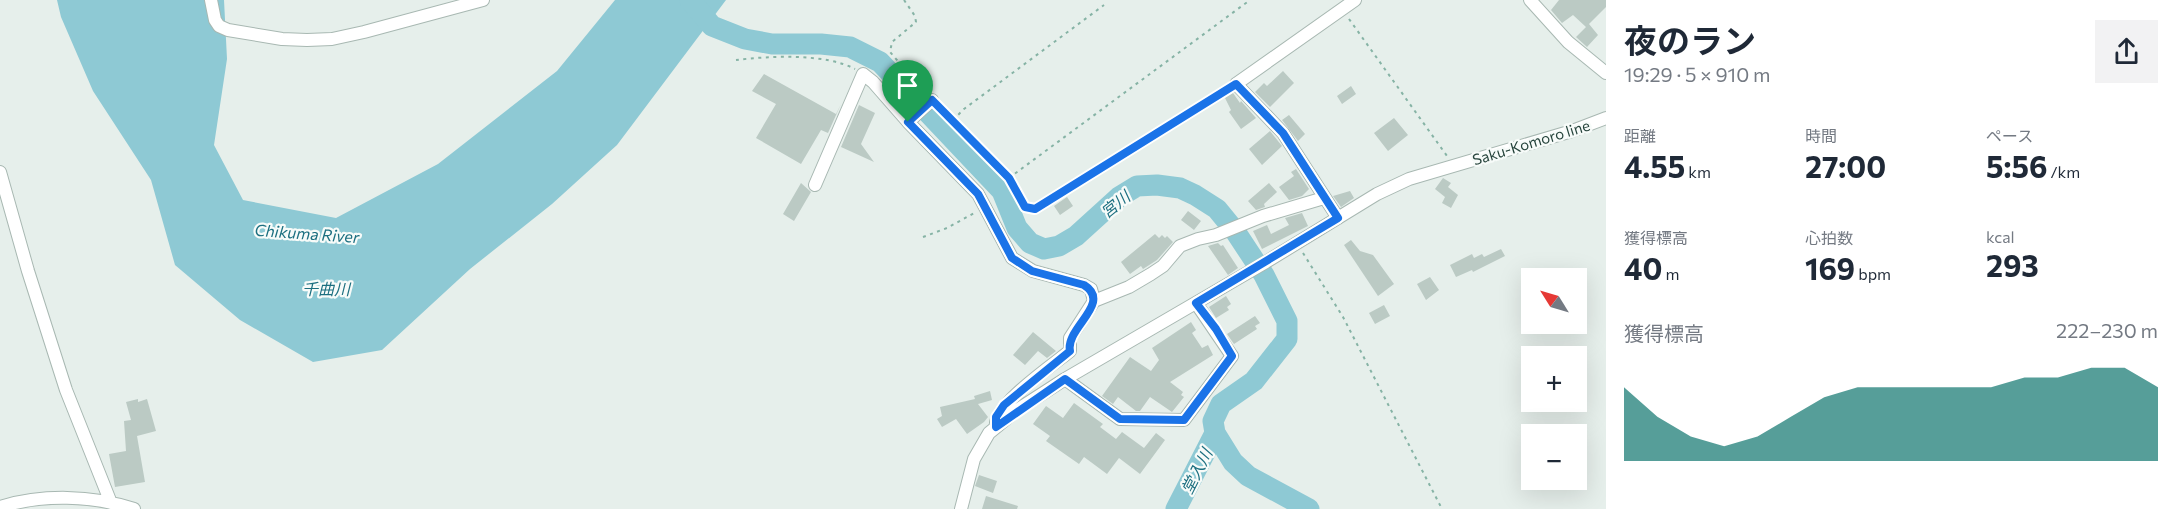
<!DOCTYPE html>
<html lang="ja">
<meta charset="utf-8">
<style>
body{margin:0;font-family:Commissioner,"Noto Sans JP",sans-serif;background:#f2f2f3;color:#1f2937;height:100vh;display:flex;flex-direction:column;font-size:22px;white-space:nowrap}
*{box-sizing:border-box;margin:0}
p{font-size:20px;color:#747a83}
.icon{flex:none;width:33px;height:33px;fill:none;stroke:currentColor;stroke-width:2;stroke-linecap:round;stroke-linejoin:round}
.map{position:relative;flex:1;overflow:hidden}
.drawer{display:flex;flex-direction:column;background:#fff;width:570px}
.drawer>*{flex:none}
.needle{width:39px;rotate:307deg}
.buttons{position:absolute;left:1521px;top:268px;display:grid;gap:12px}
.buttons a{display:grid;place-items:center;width:66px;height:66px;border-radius:0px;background:#fff;box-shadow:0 6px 24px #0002;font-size:30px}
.pin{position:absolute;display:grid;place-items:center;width:51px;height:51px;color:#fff;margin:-62px -26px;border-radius:50% 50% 50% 0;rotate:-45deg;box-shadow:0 0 6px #0007}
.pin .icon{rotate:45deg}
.round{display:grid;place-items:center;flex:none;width:63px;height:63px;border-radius:0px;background:#f2f2f3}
.overview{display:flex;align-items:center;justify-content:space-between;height:102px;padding:0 18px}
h1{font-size:33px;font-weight:700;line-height:45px}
.metrics{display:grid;grid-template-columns:repeat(3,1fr);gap:9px;height:102px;padding:6px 18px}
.metrics div{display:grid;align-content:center}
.metrics b{font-size:30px;font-weight:700}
.metrics small{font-size:16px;font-weight:400}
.metrics p{font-size:16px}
.chart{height:168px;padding:12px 18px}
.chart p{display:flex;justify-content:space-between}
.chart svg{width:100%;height:108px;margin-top:6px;fill:#0f766e;opacity:.7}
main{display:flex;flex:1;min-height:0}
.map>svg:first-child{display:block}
.water{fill:#8ec9d4}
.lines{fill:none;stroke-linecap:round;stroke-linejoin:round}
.river{stroke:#8ec9d4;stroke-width:21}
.building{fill:#bbcac4}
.minor-casing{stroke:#a8b8b2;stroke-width:14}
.path{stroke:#86b3a5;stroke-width:2;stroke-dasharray:3 4.5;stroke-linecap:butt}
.minor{stroke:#fff;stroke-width:12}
.route-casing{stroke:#fff;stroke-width:12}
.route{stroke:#1a73e8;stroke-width:8}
.labels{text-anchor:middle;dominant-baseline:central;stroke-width:4.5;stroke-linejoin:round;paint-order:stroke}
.street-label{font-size:15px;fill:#24423a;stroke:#f7fbf9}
.water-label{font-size:16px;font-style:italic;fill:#1c6f80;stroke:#f7fbf9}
</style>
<main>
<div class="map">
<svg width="1606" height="509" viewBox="0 0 1606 509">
<rect width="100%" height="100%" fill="#e6efeb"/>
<path class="water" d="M57,0H224L227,59L214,145L243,200L336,218L438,164L557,71L615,0H726L617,145L552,204L470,269L382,350L313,362L240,320L175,265L151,180L93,91L61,17Z"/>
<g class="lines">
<path class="river" d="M690,0L712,26L745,39L772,44H821L850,47L880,62L1002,191L1017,228L1030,243L1044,249L1059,246L1076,236L1119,197L1137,186L1157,185L1180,188L1195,195L1217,209L1235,231L1264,275L1287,321V339L1254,381L1221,404L1213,421L1215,433L1233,462L1248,476L1309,509
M1176,509L1215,433"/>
</g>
<path class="building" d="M1559,0H1606V7L1589,24L1598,35L1587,47L1576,37L1586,27L1573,15L1562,23L1551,10Z
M1283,71L1294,83L1270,107L1255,92L1264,83L1267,86Z
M764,74L836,114L841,104L828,133L821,130L801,164L756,138L776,104L752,91Z
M1351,86L1356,94L1342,104L1337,96Z
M1233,93L1240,103L1241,101L1256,118L1241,129L1229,112L1231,110L1225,98Z
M859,105L875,113L861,144L874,162L841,147Z
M1289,115L1305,134L1298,141L1282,120Z
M1394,118L1408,135L1388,151L1374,133Z
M1270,131L1282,146L1262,165L1249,149Z
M1296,169L1309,189L1302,196L1289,200L1279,187L1294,176L1291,172Z
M1443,178L1451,183L1448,187L1458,195L1451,208L1442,203L1445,197L1435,189Z
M801,183L811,192L794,221L783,214Z
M1269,183L1277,192L1264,204L1265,207L1256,210L1248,201Z
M1350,191L1354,198L1341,207L1333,196Z
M1067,197L1073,206L1060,215L1054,206Z
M1188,211L1201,221L1194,230L1181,220Z
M1302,213L1308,226L1262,249L1253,231L1267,225L1271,234L1289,225L1285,218Z
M1155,234L1159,238L1162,235L1165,238L1167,236L1173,242L1157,260L1143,269L1141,266L1130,274L1121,262Z
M1351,240L1360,251L1373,255L1394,284L1378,296L1344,245Z
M1218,243L1221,246L1223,245L1238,268L1228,275L1208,246Z
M1501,249L1505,256L1473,272L1472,270L1456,277L1450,265L1472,254L1474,258L1482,254L1484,257Z
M1430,277L1439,290L1426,300L1417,284Z
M1226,296L1231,304L1227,307L1229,310L1216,318L1209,307Z
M1384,305L1390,316L1375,324L1369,313Z
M1255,316L1260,323L1255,326L1257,329L1234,344L1227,334Z
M1191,322L1196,330L1192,333L1202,348L1208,345L1213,355L1170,382L1183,392L1181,395L1184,397L1172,412L1150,397L1140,411H1136L1118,397L1113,404L1102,396L1130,357L1151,371L1159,360L1152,348Z
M1033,332L1056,351L1047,358L1038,351L1025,365L1013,355Z
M990,391L992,400L978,404L988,417L984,422L967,434L956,419L942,427L937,419L942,416L940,407L975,399L974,396Z
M138,399V402L147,399L156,431L137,436L145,482L115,487L109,454L126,451L124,421L131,420L126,402Z
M1074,403L1103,424L1100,427L1116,439L1122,432L1144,448L1156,433L1165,440L1140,474L1119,458L1107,474L1084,457L1079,464L1046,441L1050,436L1033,424L1046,406L1063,418Z
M979,475L997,481L993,493L975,486Z
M986,496L1018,506L1017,509H982Z"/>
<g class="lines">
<g class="minor-casing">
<path id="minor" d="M211,0L215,20L219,26L228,30L282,39L307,40L332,39L364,32L483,0
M1530,0L1568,42L1606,73
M908,122L932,100
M0,172L28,271L66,390L111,503
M815,185L863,74L873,82L908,122L978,194L1012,258L1033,271L1084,285L1091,289L1094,301L1070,338V351C1054,364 991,407 996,427
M1338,218L1283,133L1236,84L1355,0
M1094,301L1129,287L1151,274L1163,266L1180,246L1198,239L1216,235L1263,216L1324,198
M1065,379L1120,419L1184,420L1232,356L1196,303
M0,507C42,494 92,495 134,509
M961,509L974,459L989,433L1017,410L1065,379L1266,262L1377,194L1409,179L1572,131L1606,118"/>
</g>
<path class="path" d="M904,0L915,16L916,22L892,42L890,52L924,91
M1349,19L1447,156
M736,60C769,56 825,53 855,69
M941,108L1009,178L1024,205L1035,209L1226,90
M953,120L964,109L1104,5
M1009,178L1250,0
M923,237L947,228L976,212
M1303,253L1343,317L1442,509"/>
<use href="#minor" class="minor"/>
</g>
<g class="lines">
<g class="route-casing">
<path id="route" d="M1236,84L1283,133L1338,218L1196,303L1216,329L1232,356L1184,420L1120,419L1065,379L996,427V417L1004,405L1070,351C1065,328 1113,303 1084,285L1032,271L1012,258L978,194L908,122L932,100L1009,178L1025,207L1035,209Z"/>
</g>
<use href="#route" class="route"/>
</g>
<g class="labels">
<g class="street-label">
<text transform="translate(1531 142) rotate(-17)">Saku-Komoro line</text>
</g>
<g class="water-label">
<text transform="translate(1115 204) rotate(-39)">宮川</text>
<text transform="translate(307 233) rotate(4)">Chikuma River</text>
<text x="326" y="288">千曲川</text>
<text transform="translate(1196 471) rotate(-63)">堂入川</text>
</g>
</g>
</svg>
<div class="buttons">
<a><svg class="needle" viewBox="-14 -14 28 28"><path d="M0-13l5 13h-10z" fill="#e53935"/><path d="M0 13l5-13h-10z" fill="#747a83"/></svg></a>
<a>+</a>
<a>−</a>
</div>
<div class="pin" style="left:908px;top:122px;background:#1e9e55"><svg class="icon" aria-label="arrive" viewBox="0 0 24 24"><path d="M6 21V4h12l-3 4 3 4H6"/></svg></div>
</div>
<section class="drawer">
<div class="overview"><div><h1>夜のラン</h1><p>19:29 · 5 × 910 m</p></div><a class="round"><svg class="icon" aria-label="share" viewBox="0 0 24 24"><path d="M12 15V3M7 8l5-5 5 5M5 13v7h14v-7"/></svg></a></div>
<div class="metrics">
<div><p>距離</p><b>4.55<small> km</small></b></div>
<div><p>時間</p><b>27:00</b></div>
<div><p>ペース</p><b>5:56<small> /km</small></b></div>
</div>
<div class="metrics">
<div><p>獲得標高</p><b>40<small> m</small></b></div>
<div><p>心拍数</p><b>169<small> bpm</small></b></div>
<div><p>kcal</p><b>293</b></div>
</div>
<div class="chart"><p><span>獲得標高</span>222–230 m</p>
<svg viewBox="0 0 160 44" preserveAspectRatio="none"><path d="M0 44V14L10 26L20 34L30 38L40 34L50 26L60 18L70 14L80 14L90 14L100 14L110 14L120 10L130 10L140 6L150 6L160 14V44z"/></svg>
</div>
</section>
</main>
